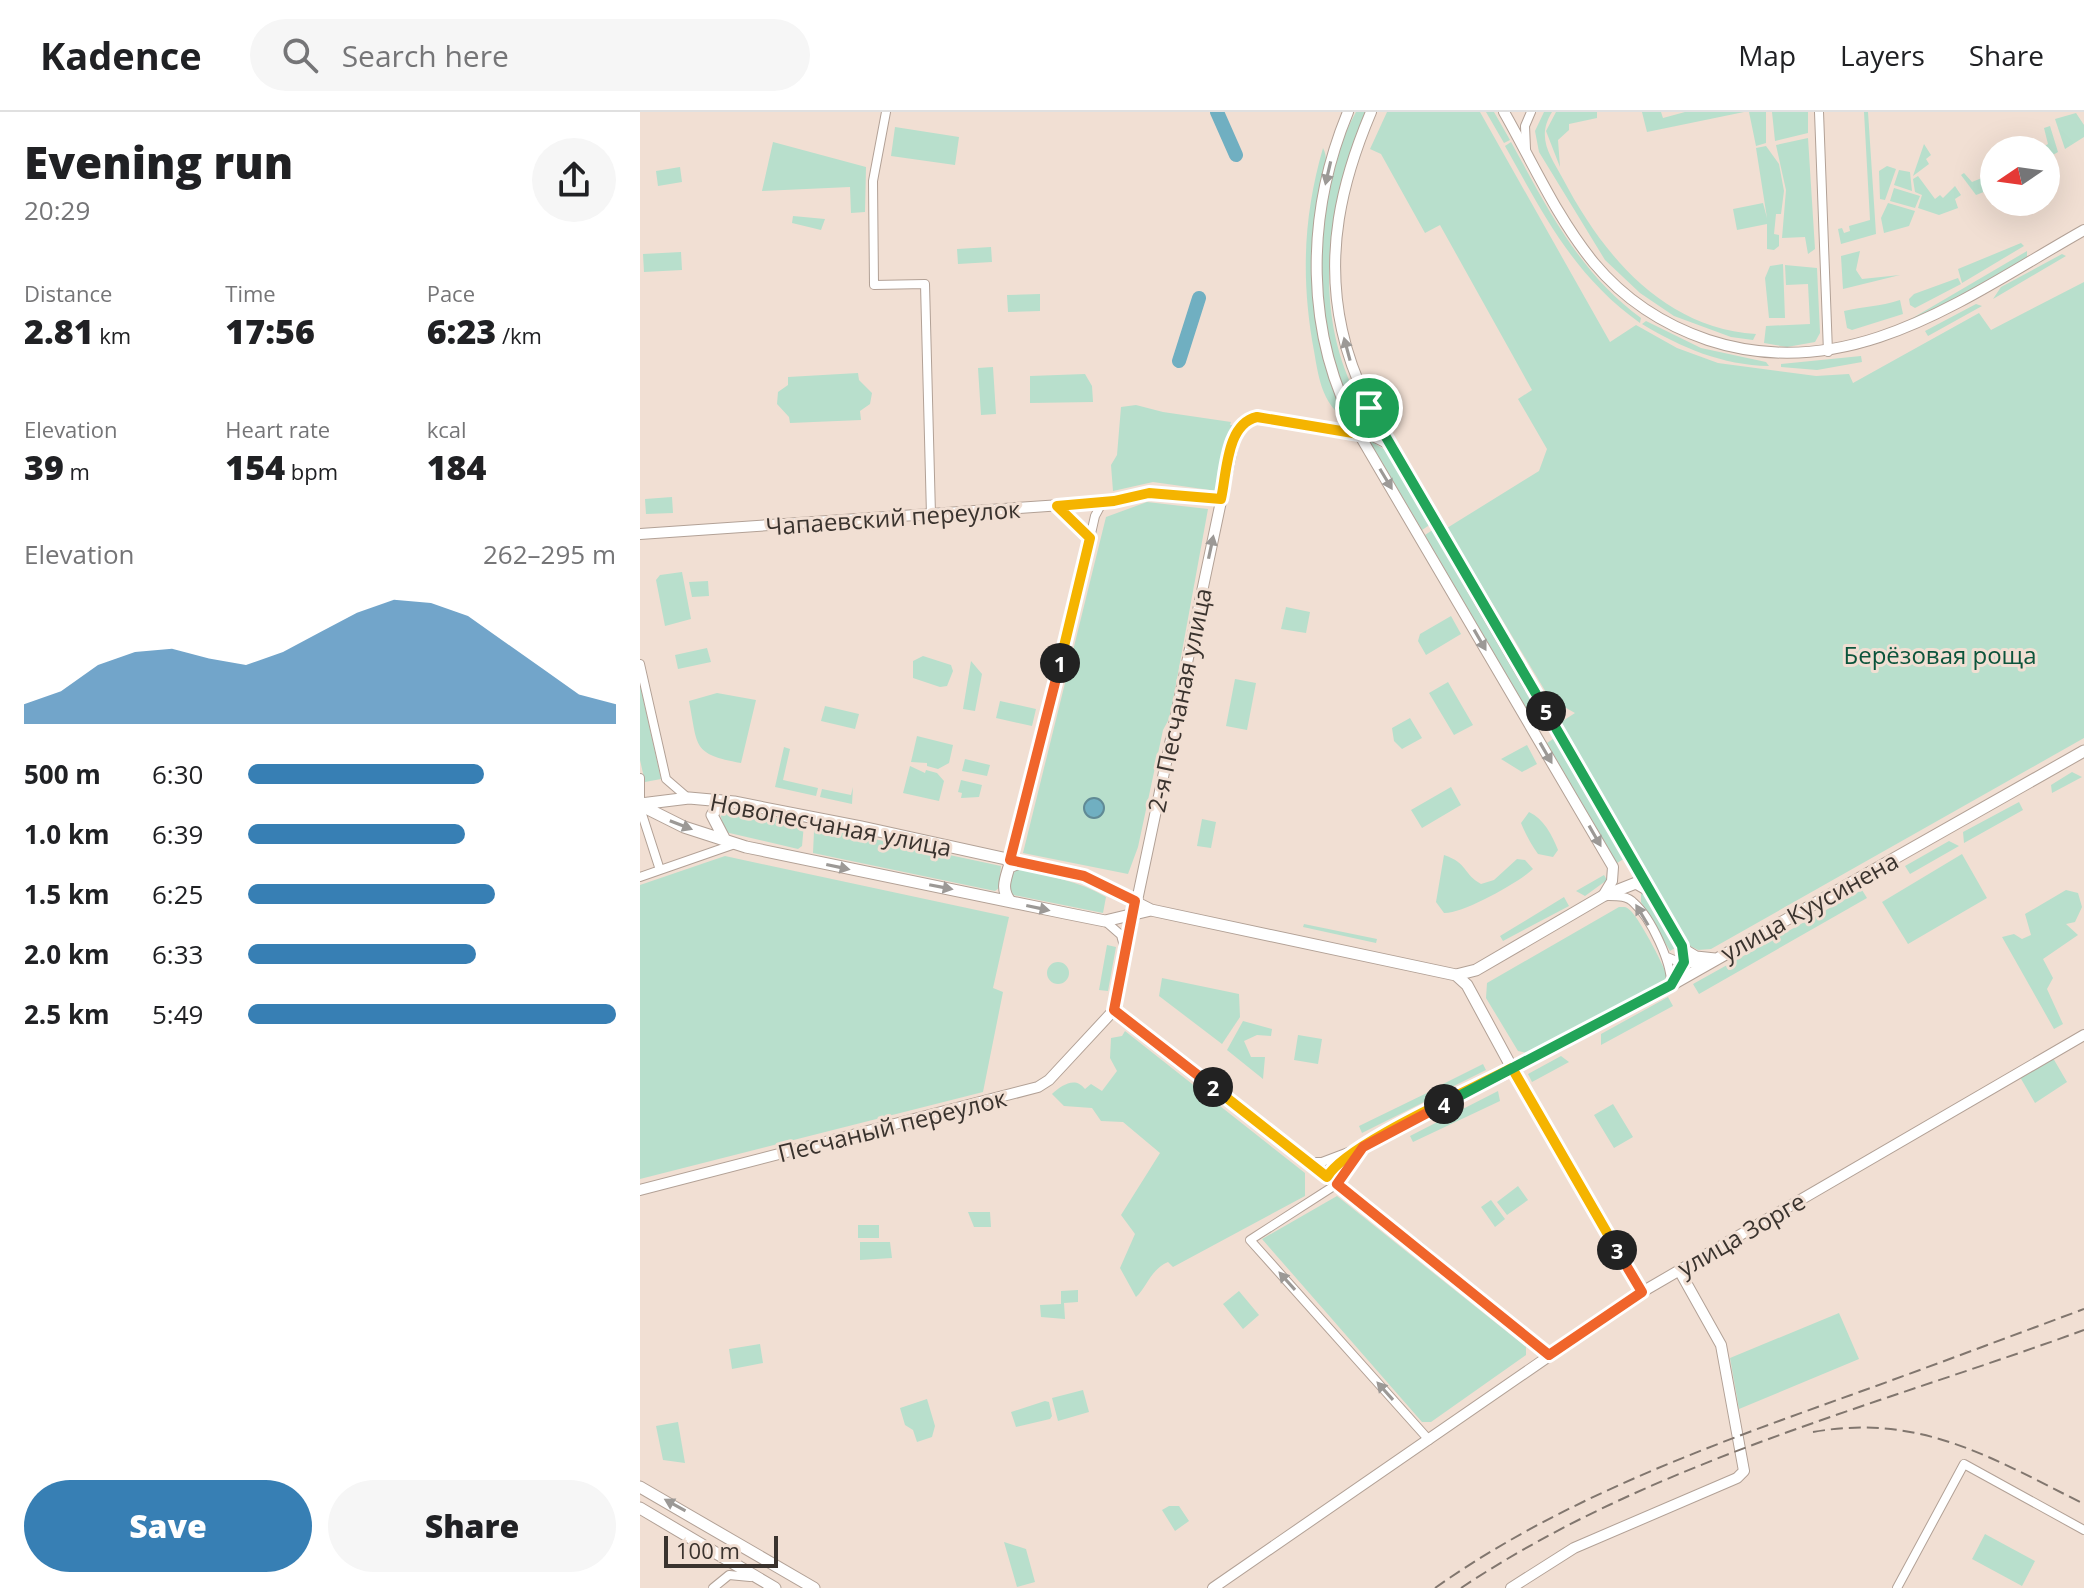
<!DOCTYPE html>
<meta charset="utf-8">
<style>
body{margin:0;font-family:"Open Sans",sans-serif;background:#f6f6f6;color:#202124;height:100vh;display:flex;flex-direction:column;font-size:30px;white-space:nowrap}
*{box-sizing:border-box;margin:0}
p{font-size:26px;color:#757577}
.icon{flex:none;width:44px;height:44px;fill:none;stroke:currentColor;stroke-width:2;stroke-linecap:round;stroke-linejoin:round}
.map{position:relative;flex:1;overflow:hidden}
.details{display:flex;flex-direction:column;background:#fff;width:640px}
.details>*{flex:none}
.needle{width:52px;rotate:257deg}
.fabs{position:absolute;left:1340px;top:24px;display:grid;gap:16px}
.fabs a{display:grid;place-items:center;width:80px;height:80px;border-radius:50%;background:#fff;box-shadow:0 8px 32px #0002;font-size:40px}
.scale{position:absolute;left:24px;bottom:20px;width:114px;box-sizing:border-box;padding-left:8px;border:4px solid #3a332e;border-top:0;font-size:22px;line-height:28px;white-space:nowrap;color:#3a332e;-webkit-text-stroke:6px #f1dfd3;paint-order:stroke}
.pin{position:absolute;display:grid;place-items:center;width:68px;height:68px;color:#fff;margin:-34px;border:4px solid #fff;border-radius:50%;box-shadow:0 2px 8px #0007}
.km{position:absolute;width:40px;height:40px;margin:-20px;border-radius:50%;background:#222;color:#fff;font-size:22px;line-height:40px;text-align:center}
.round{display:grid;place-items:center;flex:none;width:84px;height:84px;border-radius:42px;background:#f6f6f6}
.head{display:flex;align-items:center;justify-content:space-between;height:136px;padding:0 24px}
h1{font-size:44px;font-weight:800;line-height:60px}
.figures{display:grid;grid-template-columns:repeat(3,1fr);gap:12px;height:136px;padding:8px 24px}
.figures div{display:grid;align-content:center}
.figures b{font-size:34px;font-weight:800}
.figures small{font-size:22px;font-weight:400}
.figures p{font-size:22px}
.chart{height:224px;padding:16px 24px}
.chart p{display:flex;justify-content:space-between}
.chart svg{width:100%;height:144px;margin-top:8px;fill:#377fb4;opacity:.7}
.cta{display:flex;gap:16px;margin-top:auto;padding:16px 24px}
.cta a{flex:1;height:92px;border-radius:48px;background:#377fb4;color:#fff;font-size:32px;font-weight:800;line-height:92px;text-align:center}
.cta a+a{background:#f6f6f6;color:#202124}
ul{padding:0 24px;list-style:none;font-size:26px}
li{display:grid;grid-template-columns:128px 96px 1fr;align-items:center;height:60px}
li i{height:20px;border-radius:10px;background:#377fb4}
header{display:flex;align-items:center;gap:48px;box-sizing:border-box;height:112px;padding:0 40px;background:#fff;border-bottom:2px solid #e0e0e0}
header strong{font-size:38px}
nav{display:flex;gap:44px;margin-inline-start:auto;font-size:28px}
.search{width:560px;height:72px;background:#f6f6f6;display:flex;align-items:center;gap:20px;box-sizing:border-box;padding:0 28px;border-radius:44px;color:#757577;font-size:30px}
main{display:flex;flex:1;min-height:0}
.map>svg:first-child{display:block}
.green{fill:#b8dfcc}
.water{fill:#70afc1;stroke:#608a95;stroke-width:2}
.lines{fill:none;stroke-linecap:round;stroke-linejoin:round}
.river{stroke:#70afc1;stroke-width:14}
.minor-casing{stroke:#b2a196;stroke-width:10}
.tertiary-casing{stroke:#b2a196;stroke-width:12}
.secondary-casing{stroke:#b2a196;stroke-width:13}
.minor{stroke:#fff;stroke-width:8}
.tertiary{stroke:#fff;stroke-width:10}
.secondary{stroke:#fff;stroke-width:11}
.rail{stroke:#81766e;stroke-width:2;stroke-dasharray:12 6;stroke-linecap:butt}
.oneway{fill:#9c9996}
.split-1-casing{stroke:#fff;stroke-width:16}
.split-2-casing{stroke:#fff;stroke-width:16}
.split-3-casing{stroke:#fff;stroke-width:16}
.split-4-casing{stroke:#fff;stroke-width:16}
.split-5-casing{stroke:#fff;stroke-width:16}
.split-6-casing{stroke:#fff;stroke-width:16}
.split-1{stroke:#f5b400;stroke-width:10}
.split-2{stroke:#f0652b;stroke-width:10}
.split-3{stroke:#f5b400;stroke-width:10}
.split-4{stroke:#f0652b;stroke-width:10}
.split-5{stroke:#22a559;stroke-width:10}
.split-6{stroke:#22a559;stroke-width:10}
.labels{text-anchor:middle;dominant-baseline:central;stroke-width:6;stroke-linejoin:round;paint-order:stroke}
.street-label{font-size:24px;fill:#3a332e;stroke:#f1dfd3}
.park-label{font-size:24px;fill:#0b543b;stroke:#f1dfd3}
</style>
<header>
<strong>Kadence</strong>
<div class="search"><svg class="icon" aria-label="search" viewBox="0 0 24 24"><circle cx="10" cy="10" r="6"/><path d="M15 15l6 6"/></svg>Search here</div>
<nav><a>Map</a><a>Layers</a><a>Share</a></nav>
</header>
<main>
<section class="details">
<div class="head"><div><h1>Evening run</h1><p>20:29</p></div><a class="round"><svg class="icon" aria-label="share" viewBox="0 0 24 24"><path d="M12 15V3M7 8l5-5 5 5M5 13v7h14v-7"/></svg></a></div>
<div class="figures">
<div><p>Distance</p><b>2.81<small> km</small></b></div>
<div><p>Time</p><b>17:56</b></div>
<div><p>Pace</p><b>6:23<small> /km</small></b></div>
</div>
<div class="figures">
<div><p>Elevation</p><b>39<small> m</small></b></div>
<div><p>Heart rate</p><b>154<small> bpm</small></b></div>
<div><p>kcal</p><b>184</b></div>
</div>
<div class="chart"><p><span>Elevation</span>262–295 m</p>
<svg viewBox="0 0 160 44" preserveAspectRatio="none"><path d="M0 44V38L10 34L20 26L30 22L40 21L50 24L60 26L70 22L80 16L90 10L100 6L110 7L120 11L130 19L140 27L150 35L160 38V44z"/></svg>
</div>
<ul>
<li><b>500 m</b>6:30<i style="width:64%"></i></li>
<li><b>1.0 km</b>6:39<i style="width:59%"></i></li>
<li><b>1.5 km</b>6:25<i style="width:67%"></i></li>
<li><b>2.0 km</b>6:33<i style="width:62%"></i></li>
<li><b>2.5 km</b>5:49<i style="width:100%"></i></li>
</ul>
<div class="cta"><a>Save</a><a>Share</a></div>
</section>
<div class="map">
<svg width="1444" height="1476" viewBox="0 0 1444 1476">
<rect width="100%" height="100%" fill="#f1dfd3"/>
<path class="green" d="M716,0H726C686,92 669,206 724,297L720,307C707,299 704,279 699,264C672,181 672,78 716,0Z
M747,0H840L970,230L996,213L1037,236L1078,251L1176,264L1209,262L1213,271L1339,201L1351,218L1444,170V626L1071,837L1058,838L1050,834L918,612L935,601L910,587L807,416L899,359L907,337L878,287L892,278L800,113L785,121L741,42L730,37Z
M846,0H854L870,28L864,31Z
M904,0H912C896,26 910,43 923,67C963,143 1023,216 1116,222L1113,228L1091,225L1034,204L1000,181L965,148L899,40L895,19Z
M916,0H957V6L929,12V18L918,28L920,55L906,19Z
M1002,0H1021L1023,6L1045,0H1104L1007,20Z
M1109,0H1126V31L1116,34Z
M1132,0H1168V21L1135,29Z
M1224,0H1228L1236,122L1201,132L1198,117L1202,116L1204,121L1210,119L1209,114L1230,108Z
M1436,1L1444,13V25L1425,37L1415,7Z
M1410,14L1418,40L1406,47V38H1398L1408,32L1404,16Z
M255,15L319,25L315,53L251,44Z
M1168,26L1175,137L1168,142L1165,125L1142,126L1146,78L1136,33Z
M133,30L226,55L225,100L211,101L210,75L122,79Z
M871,30C907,95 939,161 1001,206L1000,211C933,163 904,103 865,34Z
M1284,32L1291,43L1286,47L1289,52L1273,64Z
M1126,34L1139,52L1144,79L1141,102H1136L1134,122L1139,123V134L1134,138L1127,137V112L1097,118L1093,97L1123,91L1127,106L1116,36Z
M683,36C692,52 678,83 676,101C668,170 676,236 702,300L699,302C681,286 678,262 674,239C661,169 663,105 683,36Z
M1247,54L1256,57L1245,88L1240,87L1239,59Z
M40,55L42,70L18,74L16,59Z
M1259,58L1270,60L1272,79L1254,73Z
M1324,61L1332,70L1354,61V76L1336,83L1321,63Z
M1278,64L1295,87L1300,83L1303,86L1315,74L1321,83L1315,87L1318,96L1299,103L1278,96L1282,83L1275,80L1273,67Z
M1254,76L1280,84L1275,96L1250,89Z
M1248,91L1275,99L1269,114L1244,121L1241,106Z
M153,104L185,107L181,118L152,111Z
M1381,131L1384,134L1322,171L1318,157Z
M351,135L352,150L318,152L317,137Z
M1220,139L1216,158L1222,167L1260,163L1203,177L1201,144Z
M1387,139V146L1303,195L1271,207Z
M41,140L42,158L4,160L3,142Z
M1422,142L1426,144L1353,187L1361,175Z
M1143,152L1145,206H1129L1125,166L1130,154Z
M1145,153L1177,156L1180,221L1175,230L1147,235L1124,231L1126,214L1170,212L1168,172L1146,173Z
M1318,166L1321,172L1275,196L1270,193L1269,187L1274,182Z
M400,182V199L368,200L367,183Z
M1260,188L1263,202L1212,218L1207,216L1204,199C1224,194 1239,195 1260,188Z
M1336,192L1342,194L1288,224L1285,219Z
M1006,209L1061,236L1126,250L1129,254C1082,253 1042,236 1002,212Z
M1221,244L1222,250L1177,258L1141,255V252Z
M353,255L356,302L341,303L338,256Z
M218,261L219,268L232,281L230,292L220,299L221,308L150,311L149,305L137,292L138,280L148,273V265Z
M445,262L452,274L453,290L390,291V264Z
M496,293L523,300L591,310L590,313H594L582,373L577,379L513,370L473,379L471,353L477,343L481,295Z
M729,328L747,339L791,412L782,418Z
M32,385L33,401L6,402L5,387Z
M507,390L568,397L530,605L523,618L498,735L488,762L383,741L466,405Z
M794,417L908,612L899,618L785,423Z
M42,460L51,507L25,514L16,468L20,463Z
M68,469L69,484L52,485L49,470Z
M646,495L670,500L666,521L641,517Z
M811,504L821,522L786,543L778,529L780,522Z
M67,536L71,550L38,557L35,543Z
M283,544L311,553L313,559L307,574L300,575L273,566V549Z
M331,549L342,562L335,599L323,597Z
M595,567L616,571L607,618L586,614Z
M808,570L833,613L814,623L789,581Z
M0,573L21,667L5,670L0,648Z
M77,581L116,588L101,651C52,642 58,635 49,589Z
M360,589L396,597L392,614L356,606Z
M185,594L219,602L215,617L181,609Z
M770,606L782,626L762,637L754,629L752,616Z
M277,624L313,633L309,651L298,657L287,654V651L271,650Z
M916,625L987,745L977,751L907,631Z
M887,633L897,652L882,660L861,647Z
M144,635L150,637L143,668L178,676L176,684L135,675Z
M325,647L350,653L347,664L322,659Z
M270,654L285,661L286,658L297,661L304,669L299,689L263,681Z
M1432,660L1442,665L1412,681L1411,673Z
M321,668L342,673L339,685L321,686L322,681L318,680Z
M213,675L212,692L180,685L182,677L211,683Z
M811,675L821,693L782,716L771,698Z
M1379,690L1383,698L1324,731L1323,720Z
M96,698L164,712L162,734L158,737L85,720L80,701Z
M889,700C904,707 912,723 918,738L913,745L898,742C891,732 885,721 881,711Z
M562,707L576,710L571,736L557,734Z
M178,715L361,754L359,776L355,779L173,741L174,719Z
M1309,729L1319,734L1270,762L1265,754Z
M1322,742L1347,786L1268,832L1242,790Z
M804,743C828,751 823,762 841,772L854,768L877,747L885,748L893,757C878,771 822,802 804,801L796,790Z
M85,744L369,805L353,876L363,880L343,980L0,1067V773Z
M378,757C409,764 439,769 466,785L463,801L373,783C368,776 370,761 378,757Z
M964,763L967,768L945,784L936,779Z
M1222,778L1227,786L1059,882L1053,872Z
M1426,778L1438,781L1442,795L1435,810L1426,812L1438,823L1403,847L1413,866L1407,877L1423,912L1414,917L1362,825L1374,822L1382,827L1391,823L1385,802Z
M1001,780L1007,783L1038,834L1030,839L1001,790Z
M924,785L929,794L863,829L860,824Z
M979,795C985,795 986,794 991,799C1000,808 1027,858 1028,868L892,942L878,939L846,886L847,871Z
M664,812L737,827L736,831L663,815Z
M467,833L476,835L468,879L459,878Z
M407 861a11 11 0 1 1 22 0a11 11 0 1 1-22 0Z
M522,866L599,882L600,905L582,932L519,884Z
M1028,885L1033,894L961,933V922Z
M603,909L632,917L631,924L617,923L604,929L611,945H625L623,967L587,938Z
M485,919L665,1061V1084L533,1155L528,1150C510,1158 508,1174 496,1185L480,1156L495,1122L481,1103L520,1041L483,1010L461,1009L452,996L424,994L412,982C422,973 435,964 445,977L451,972L462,979L477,959L470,946L471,926L482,924Z
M658,923L682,927L678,952L654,948Z
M921,944L929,950L892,970L888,962Z
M1413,946L1427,970L1395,991L1380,965Z
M843,952L846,958L802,980L799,974Z
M793,978L796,984L722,1021L719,1014Z
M858,979L860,989L773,1030L770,1024Z
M973,992L993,1025L974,1036L954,1003Z
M878,1074L888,1088L867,1103L857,1090Z
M697,1084L886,1235V1243L791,1310H782L622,1127Z
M851,1088L865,1107L855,1115L841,1095Z
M328,1100H350L351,1115H334Z
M218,1113H239V1126H218Z
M220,1130H250L252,1146L220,1148Z
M438,1178V1190L424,1191L425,1207L401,1205L400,1193L421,1192V1179Z
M599,1179L619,1203L603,1217L583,1192Z
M1199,1201L1219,1247L1099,1297L1090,1246Z
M120,1232L123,1251L92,1257L89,1237Z
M443,1278L449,1300L418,1309L412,1286Z
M287,1287L295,1314L292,1325L277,1330L273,1318L265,1313L260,1296Z
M405,1289L409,1290L412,1304L410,1307L376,1315L371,1300Z
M38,1310L45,1351L23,1348L16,1314Z
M529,1394H539L549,1409L535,1419L522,1398Z
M1345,1422L1395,1449L1382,1474L1332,1447Z
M364,1430L386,1437L395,1470L377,1475Z"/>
<path class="water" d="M444 696a10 10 0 1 1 20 0a10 10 0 1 1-20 0Z"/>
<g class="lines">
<path class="river" d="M577,0L596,43
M539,249L559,186"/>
<g class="minor-casing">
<path id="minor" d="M246,0L233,69L234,173L285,172L291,403
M1179,0L1188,240
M886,37L885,14L891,0
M450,426L455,404L462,391
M0,552L26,667L48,686
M0,666V687
M0,696L20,758
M0,765L95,732
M969,784C978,784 988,784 994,791C1011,806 1032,851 1031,873
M465,809L481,823L485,838
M1027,845L1044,852L1067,849
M720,1039L697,1072L610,1128L789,1328
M667,1050H682L719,1036
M73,1476L89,1463L110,1465
M1257,1476L1324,1352L1444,1418"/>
</g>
<g class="tertiary-casing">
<path id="tertiary" d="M708,0C665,104 664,222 719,322L973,755L972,769L963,784
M731,0C701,71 685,141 702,218C716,284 755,339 787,397C859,526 936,652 1010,779
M864,0C893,51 917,106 954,151C984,187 1024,213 1068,228C1210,275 1327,184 1444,118
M719,322L727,315L729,296
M731,323L749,332
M0,422L465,390L509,381L581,387
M370,748L450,426L417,394
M474,898L596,318L608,307L617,305L719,322
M474,898L778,1135L909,1243
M687,1065L703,1047L872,956L1002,1180
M0,1078L398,975L409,968L474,898
M573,1476L1002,1180L1444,923
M871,1476L934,1436L1097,1366L1104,1359L1081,1233L1039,1158"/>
</g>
<g class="secondary-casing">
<path id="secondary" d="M0,692L49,686L94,690L221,715L444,764L511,798L816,863L836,858L963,784L996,771L1010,779L1046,839L1056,845L1075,847
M0,693L44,715L106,735L425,801L465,809L511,798
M85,728L72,703L78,694L89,691
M370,789C361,778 365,768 369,755L382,750
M816,863L827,873L872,956L1031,873L1444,639
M0,1375L174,1476
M0,1396L135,1476"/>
</g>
<use href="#minor" class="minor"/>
<use href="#tertiary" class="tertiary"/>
<use href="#secondary" class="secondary"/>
<path class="rail" d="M1173,1320C1280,1301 1352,1346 1444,1392
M795,1476C921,1387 1066,1335 1211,1283C1289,1255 1366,1226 1444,1197
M821,1476C1010,1350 1233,1295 1444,1218"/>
</g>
<defs><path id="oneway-solid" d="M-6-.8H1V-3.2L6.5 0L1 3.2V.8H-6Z" transform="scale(2)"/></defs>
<g class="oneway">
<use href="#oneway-solid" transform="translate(688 61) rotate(103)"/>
<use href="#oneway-solid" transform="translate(707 237) rotate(-105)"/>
<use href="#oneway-solid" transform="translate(746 367) rotate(59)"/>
<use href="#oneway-solid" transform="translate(571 435) rotate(-78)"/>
<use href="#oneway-solid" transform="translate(840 528) rotate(60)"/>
<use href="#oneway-solid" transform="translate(906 641) rotate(60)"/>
<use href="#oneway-solid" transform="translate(41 713) rotate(21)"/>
<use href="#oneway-solid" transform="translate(955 724) rotate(60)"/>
<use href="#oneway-solid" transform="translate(198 755) rotate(12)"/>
<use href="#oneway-solid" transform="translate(301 775) rotate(11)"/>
<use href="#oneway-solid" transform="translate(398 796) rotate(12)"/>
<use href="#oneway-solid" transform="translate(1002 803) rotate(-121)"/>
<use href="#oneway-solid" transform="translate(647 1169) rotate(-132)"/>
<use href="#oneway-solid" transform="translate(745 1279) rotate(-132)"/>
<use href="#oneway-solid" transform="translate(35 1393) rotate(-151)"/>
</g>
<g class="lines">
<g class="split-1-casing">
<path id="split-1" d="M420,551L450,426L417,394L474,389L509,381L581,387C587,361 586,312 617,305L719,322L727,315L729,296"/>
</g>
<g class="split-2-casing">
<path id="split-2" d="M420,551L370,748L444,764L495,789L474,898L573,975"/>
</g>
<g class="split-3-casing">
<path id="split-3" d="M573,975L687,1065C706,1032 833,977 872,956L977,1138"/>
</g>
<g class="split-4-casing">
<path id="split-4" d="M804,992L723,1035L697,1072L909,1243L1002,1180L977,1138"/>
</g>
<g class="split-5-casing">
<path id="split-5" d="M804,992L1031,873L1044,850L1042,834L906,599"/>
</g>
<g class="split-6-casing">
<path id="split-6" d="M729,296L906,599"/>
</g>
<use href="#split-1" class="split-1"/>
<use href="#split-2" class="split-2"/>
<use href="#split-3" class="split-3"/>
<use href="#split-4" class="split-4"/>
<use href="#split-5" class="split-5"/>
<use href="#split-6" class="split-6"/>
</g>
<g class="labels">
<g class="street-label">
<text transform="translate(253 405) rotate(-4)">Чапаевский переулок</text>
<text transform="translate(539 588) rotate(-78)">2-я Песчаная улица</text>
<text transform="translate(191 712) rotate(11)">Новопесчаная улица</text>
<text transform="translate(1169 794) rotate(-29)">улица Куусинена</text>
<text transform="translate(252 1013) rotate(-14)">Песчаный переулок</text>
<text transform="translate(1101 1122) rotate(-30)">улица Зорге</text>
</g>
<g class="park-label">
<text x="1300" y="542">Берёзовая роща</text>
</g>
</g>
</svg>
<div class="fabs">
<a><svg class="needle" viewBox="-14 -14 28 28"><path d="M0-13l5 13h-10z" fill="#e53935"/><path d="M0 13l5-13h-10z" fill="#757577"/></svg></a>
</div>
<div class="scale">100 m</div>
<div class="pin" style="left:729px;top:296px;background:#1e9e55"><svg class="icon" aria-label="arrive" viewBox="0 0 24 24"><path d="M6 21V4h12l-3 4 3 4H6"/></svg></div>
<b class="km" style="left:420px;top:551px">1</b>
<b class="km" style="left:573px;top:975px">2</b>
<b class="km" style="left:977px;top:1138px">3</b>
<b class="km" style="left:804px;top:992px">4</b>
<b class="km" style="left:906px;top:599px">5</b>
</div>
</main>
